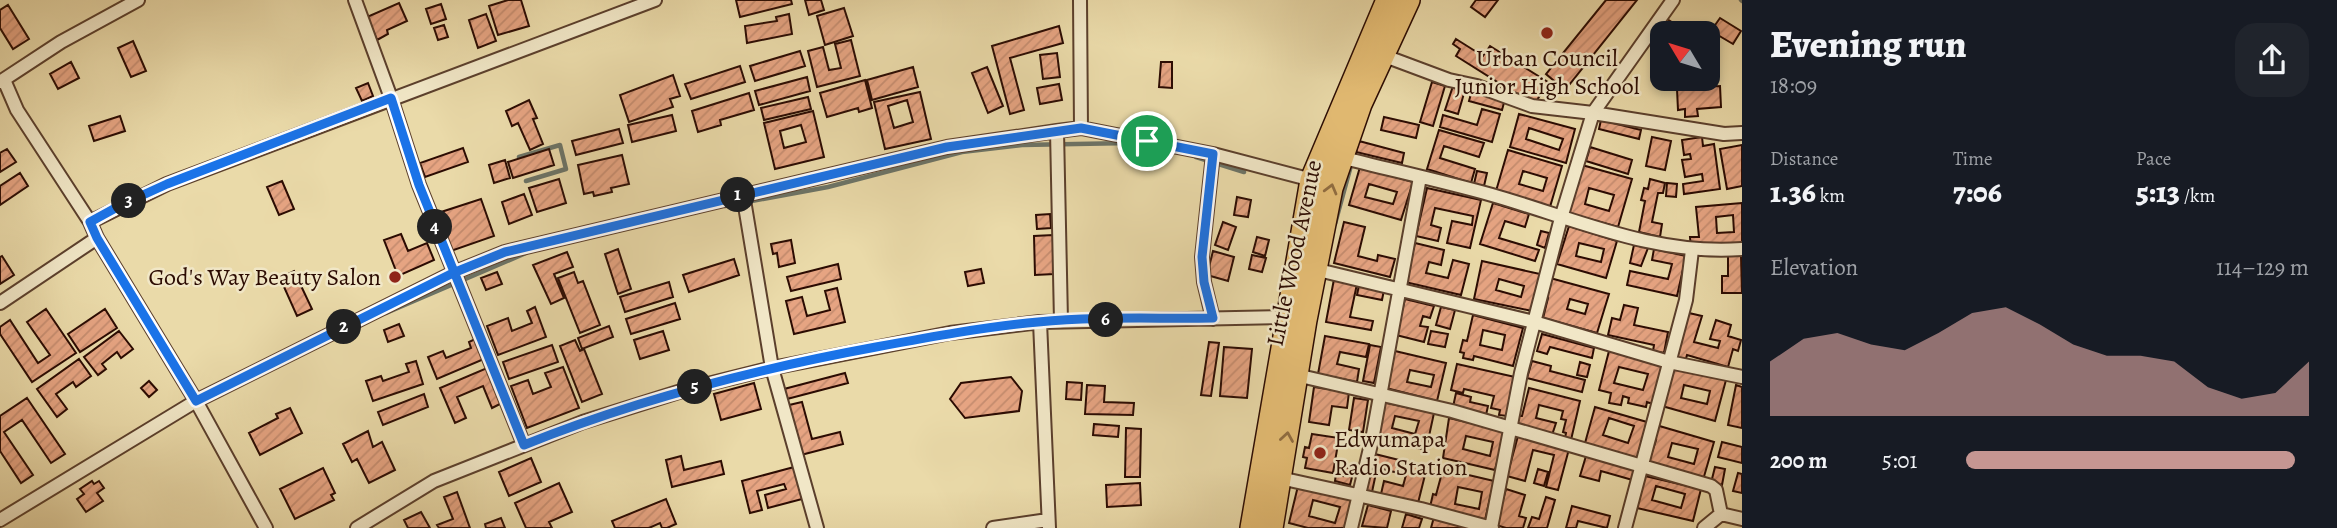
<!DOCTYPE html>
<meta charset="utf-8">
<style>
body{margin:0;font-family:Alegreya,serif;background:#20242c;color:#f1f3f6;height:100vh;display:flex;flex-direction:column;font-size:26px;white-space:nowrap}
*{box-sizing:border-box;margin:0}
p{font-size:23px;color:#9ea1a6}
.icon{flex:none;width:38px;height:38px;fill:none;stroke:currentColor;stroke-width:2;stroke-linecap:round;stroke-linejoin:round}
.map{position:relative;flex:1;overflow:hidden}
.details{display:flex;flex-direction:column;background:#171b24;width:595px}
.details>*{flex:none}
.needle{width:46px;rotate:308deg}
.fabs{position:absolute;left:1650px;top:21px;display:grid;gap:14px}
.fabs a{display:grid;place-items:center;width:70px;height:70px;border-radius:14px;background:#171b24;box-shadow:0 4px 10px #0003;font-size:35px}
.pin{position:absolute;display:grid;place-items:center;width:60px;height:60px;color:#fff;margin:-30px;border:4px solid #fff;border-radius:50%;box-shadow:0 2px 7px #0007}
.km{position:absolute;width:35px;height:35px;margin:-18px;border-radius:50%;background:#222;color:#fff;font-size:19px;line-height:35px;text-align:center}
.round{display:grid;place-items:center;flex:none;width:74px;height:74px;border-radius:21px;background:#20242c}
.summary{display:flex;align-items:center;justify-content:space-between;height:119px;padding:0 28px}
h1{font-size:38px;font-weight:800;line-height:52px}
.stats{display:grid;grid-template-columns:repeat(3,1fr);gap:10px;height:119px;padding:7px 28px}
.stats div{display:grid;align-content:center}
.stats b{font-size:30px;font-weight:800}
.stats small{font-size:19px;font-weight:400}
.stats p{font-size:19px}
.chart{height:196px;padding:14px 28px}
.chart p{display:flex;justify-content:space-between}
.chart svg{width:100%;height:126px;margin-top:7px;fill:#c59692;opacity:.7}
ul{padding:0 28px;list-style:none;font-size:23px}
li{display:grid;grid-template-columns:112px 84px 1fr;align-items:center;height:52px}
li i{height:18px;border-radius:9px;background:#c59692}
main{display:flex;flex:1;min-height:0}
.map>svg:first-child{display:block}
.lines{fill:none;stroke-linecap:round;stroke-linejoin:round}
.stream{stroke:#6c7467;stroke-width:4.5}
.building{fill:url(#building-hatch);stroke:#2b0b02;stroke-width:2;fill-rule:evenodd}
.street-casing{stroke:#5b3f2c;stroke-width:16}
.highway-casing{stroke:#2b0b02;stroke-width:26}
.street{stroke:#f1e7c7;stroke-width:12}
.highway{stroke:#e5bd74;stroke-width:23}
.oneway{stroke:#916d41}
.route-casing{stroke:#fff;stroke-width:14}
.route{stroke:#1a73e8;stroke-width:9}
.poi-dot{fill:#8f2418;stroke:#f1e7c7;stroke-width:2.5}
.labels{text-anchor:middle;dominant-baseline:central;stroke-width:5;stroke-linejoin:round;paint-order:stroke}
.poi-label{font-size:24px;fill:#2b0b02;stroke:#f1e7c7}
.street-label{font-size:24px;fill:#2b0b02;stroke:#f1e7c7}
</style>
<main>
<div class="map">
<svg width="1742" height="528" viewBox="0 0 1742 528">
<defs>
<pattern id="building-hatch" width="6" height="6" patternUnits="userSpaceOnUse" patternTransform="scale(1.75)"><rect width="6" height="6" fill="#e6a482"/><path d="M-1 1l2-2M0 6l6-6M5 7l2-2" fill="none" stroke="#c58c6f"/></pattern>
</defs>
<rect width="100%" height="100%" fill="#eadaa9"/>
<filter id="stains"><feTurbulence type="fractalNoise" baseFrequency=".00286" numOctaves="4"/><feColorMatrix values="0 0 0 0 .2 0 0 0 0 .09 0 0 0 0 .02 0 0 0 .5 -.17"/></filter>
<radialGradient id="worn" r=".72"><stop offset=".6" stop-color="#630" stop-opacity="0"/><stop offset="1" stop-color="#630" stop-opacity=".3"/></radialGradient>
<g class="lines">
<path class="stream" d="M1741,0L1742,1
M519,157L560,145L566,169L526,181
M1196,157L1244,172
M725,206L828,187L962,152L1022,145L1130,143
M1335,224L1352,162
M386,313L526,253"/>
</g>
<path class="building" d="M508,0H521L529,26L498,35L489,6Z
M736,0H791L792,4L740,17Z
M805,0H821L824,10L809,15Z
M1476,0H1498L1485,17L1471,7Z
M1606,0H1637L1565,90L1546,74Z
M399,3L407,21L387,30L388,34L377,40L367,17Z
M441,4L446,19L431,24L426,9Z
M8,5L29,39L13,49L0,28V10Z
M844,8L853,36L825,45L817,16Z
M486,14L496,41L478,48L469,20Z
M789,14L792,34L747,43L745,26L777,21L776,17Z
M1720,18L1741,31L1733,44L1711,31Z
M1667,19L1675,24L1668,33H1662V40L1656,35Z
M444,25L448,37L438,40L434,28Z
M1059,26L1063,43L1010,58L1024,110L1010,114L992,46Z
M1456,39L1483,56L1490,46L1548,82L1534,105L1456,56L1460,49L1453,44Z
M851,40L860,76L817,87L808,51L823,47L829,70L841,68L835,44Z
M133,41L146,71L131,77L118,48Z
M800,51L805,66L755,81L750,66Z
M1057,53L1060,77L1043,79L1040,55Z
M71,62L79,78L58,89L50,74Z
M1161,62H1172V88L1159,87Z
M740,66L745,82L691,99L685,84Z
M913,67L918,87L872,100L867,80Z
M987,67L1003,106L988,113L972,73Z
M673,75L680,96L670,99L673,107L629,122L620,95Z
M807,77L810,91L759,105L755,91Z
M865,80L872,108L859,112L858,108L827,117L820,93Z
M1432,82L1445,86L1433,126L1420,122Z
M368,83L373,96L362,101L356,88Z
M1059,84L1062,100L1040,104L1037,88Z
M1453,86L1465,90L1458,114L1445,110Z
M1720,86L1721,107L1697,109L1698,116L1685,117V109L1678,110L1677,89Z
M1472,90L1505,99L1502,110L1469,101Z
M920,92L931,139L885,149L874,102ZM907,100L913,122L894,128L888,106Z
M749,93L754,110L720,120L721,125L698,132L692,111Z
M808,97L811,109L764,120L761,108Z
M529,100L537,118L533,119L543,144L530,150L518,123L512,126L506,111Z
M1482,109L1500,114L1492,142L1440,127L1443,115L1477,125Z
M813,111L824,157L775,169L764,123ZM801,125L806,142L784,148L780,131Z
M1519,114L1575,129L1566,163L1510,147ZM1529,128L1563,139L1559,150L1526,139Z
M672,115L676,131L632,142L628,125Z
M120,116L125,131L94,141L89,126Z
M1384,117L1419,125L1416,138L1381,130Z
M1601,120L1641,130L1639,139L1599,129Z
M619,129L623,143L576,155L572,141Z
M1439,130L1484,143L1479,157L1444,146L1440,158L1475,169L1471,183L1427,169Z
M1652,137L1671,141L1665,170L1646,166Z
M1702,137L1703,146L1714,144L1720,189L1684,194L1683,184L1703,181L1702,174L1685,177L1682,160L1691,159L1690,154L1684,155L1682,140Z
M1359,141L1404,153L1402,163L1356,152Z
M1742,145V186L1727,189L1720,149Z
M1590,147L1632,160L1628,174L1586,161Z
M463,148L468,162L425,177L420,163Z
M7,149L16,162L0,172V153Z
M549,149L554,165L513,178L508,162Z
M1508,150L1562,166L1550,207L1496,191ZM1523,171L1547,178L1543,191L1519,184Z
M1143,152H1161V164H1141L1140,155H1143Z
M622,155L629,184L611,188L612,192L594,196L593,192L584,194L578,165Z
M505,160L510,178L494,183L489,165Z
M1582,165L1632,179L1618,227L1568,213ZM1589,188L1614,195L1609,211L1585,204Z
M1360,167L1413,182L1401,220L1349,205ZM1369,184L1397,192L1393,204L1365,197Z
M1477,171L1487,173L1484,186L1474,184Z
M20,173L28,186L0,205V186Z
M559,179L566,203L537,212L529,188Z
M1650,179L1665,183L1663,193H1658L1652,222L1662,224L1660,237L1639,232L1645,201L1641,200L1644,188L1648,189Z
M282,181L294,209L279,215L267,187Z
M1667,183L1677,184L1676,197L1666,196Z
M1427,188L1481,200L1470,248L1447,243L1452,221L1472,225L1473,216L1435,208L1431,225L1441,228L1438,241L1416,236Z
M524,194L532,215L509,224L502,202Z
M1237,197L1251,200L1248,217L1234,215Z
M481,199L494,236L448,252L435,214Z
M1493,203L1529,214L1525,227L1505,221L1499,238L1539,250L1535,261L1480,244Z
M1742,203V245L1691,249L1690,237H1699L1696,207ZM1733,215L1734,232L1717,233L1716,217Z
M1050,214L1051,228L1037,229L1036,215Z
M1223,222L1236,227L1228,250L1215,245Z
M1344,222L1365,227L1358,256L1377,261L1378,255L1395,259L1390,277L1334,263Z
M1569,226L1617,241L1606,278L1557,264ZM1579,243L1604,249L1601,262L1576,256Z
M1541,231L1549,233L1545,248L1537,245Z
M401,234L408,251L427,243L434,260L398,276L384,240Z
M1053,235L1054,274L1035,275L1034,236Z
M1257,237L1269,240L1265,256L1253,252Z
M791,240L795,263L779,267L777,253L773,254L771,244Z
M1415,243L1444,250L1441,265L1429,262L1426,273L1448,278L1453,260L1469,264L1461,295L1405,282Z
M1634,245L1648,248L1641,266L1630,263Z
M618,249L631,289L618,294L605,254Z
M1654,249L1686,256L1677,296L1627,285L1630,271L1668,279L1672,264L1652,260Z
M1213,251L1234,257L1228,281L1207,275Z
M567,252L573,267L554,274L564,298L551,304L533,265Z
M1252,255L1266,258L1262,272L1249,269Z
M2,256L14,275L0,284V257Z
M1728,256H1741L1742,293H1722V276H1728Z
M734,259L739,275L689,292L683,275Z
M1482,261L1540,274L1532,311L1474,299ZM1499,279L1524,286L1521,297L1496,290Z
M838,264L841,279L791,291L787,277Z
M981,269L984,283L968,286L965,272Z
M294,271L312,309L297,316L280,278Z
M497,272L502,284L486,290L481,278Z
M574,272L578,283L583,281L600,325L580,333L558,278Z
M1550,278L1609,294L1597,333L1543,318L1548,298L1545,297ZM1570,299L1588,304L1585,314L1567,309Z
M1334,279L1357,284L1350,317L1373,321L1371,330L1326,322Z
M669,282L673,297L625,312L620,297Z
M1359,285L1384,290L1382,300L1357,295Z
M837,288L845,322L794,334L786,301L802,297L807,316L830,310L825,291Z
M1405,299L1434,306L1430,318L1423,316L1420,326L1428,327L1424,342L1396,335Z
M675,303L680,319L631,334L626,319Z
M1624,305L1638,308L1634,325L1668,332L1664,353L1653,351L1654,345L1608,335L1612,318L1620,320Z
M535,307L546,337L498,355L487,326L508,318L512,331L532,323L527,311Z
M1441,307L1455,310L1450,329L1436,325Z
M46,309L76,353L32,382L0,334V327L10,320L38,363L50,355L27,322Z
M105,309L117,328L80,352L68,334Z
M1689,313L1702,316L1694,342L1718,348L1720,341L1710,339L1716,320L1731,325L1728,336L1741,340L1738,351L1733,349L1728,367L1687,355L1685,362L1676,360Z
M1473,315L1523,328L1513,366L1474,356L1473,360L1463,358L1464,353L1460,352L1463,340L1467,341ZM1483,330L1505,335L1502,350L1480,345Z
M399,324L404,336L388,342L384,330Z
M609,326L613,337L582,349L578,338Z
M119,331L133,349L121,358L117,352L102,364L106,369L98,375L84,357Z
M663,331L669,350L640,359L634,340Z
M1431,331L1448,334L1445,347L1428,344Z
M1542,334L1594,348L1592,358L1550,347L1547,354L1537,351Z
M1325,336L1369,344L1366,357L1340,352L1337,364L1359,369L1357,382L1318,374Z
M475,339L484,359L437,379L428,357L443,351L446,358L471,348L469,342Z
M575,340L580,351L584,349L602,394L582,402L560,346Z
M1209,342L1219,343L1211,396L1201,395Z
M552,345L558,362L509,379L503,362Z
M1370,345L1381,347L1374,383L1363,381Z
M1224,347L1252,349L1247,398L1220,396Z
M1395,351L1446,363L1437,401L1386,388ZM1410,370L1434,375L1431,387L1407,382Z
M1609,351L1663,364L1653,404L1647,402L1646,407L1628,403L1629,398L1623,396L1621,405L1609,403L1611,393L1599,390ZM1619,367L1648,374L1643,390L1614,383Z
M79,359L91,376L76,387L73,382L56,394L67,409L57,417L37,389Z
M416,361L423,384L373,401L366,381L381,376L383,381L409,372L406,364Z
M1532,361L1551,366L1550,371L1585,380L1582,392L1527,378Z
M1580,362L1590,365L1587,377L1577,375Z
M1457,364L1515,377L1507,416L1499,415L1500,410L1491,408L1494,396L1464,389L1463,393L1451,390Z
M1673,365L1726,380L1715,421L1662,406ZM1684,385L1710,391L1707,404L1681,398Z
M563,367L579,408L527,428L511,386L528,380L533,394L551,387L545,373Z
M487,368L502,403L492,408L483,386L457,397L466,418L455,423L440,388Z
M845,373L848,383L787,399L784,389Z
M1011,377L1022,391L1019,411L965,418L950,399L961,383Z
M149,381L157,390L149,397L141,388Z
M1067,382L1082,383L1081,400L1066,399Z
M754,383L761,409L721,420L714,394Z
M1087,385L1105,386L1104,402L1134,403L1133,415L1085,414Z
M1736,385L1742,387V428L1728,425Z
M1314,387L1349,392L1347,408L1332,406L1329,425L1309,422Z
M1529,388L1580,401L1571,440L1565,438L1566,433L1563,432L1566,420L1561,419L1563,411L1539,405L1536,418L1556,423L1552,435L1516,426L1518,416H1522Z
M1456,393L1471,397L1470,402L1488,406L1486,415L1453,407Z
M424,394L428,407L383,425L378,412Z
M27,398L65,454L51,463L22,420L4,432L33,475L21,483L0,451V416Z
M1354,398L1368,400L1363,432L1349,430Z
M802,402L812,439L840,432L843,444L801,455L789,405Z
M1382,402L1434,413L1426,450L1375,438ZM1395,416L1419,421L1415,434L1392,428Z
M1595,407L1647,422L1637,458L1585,443ZM1609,418L1634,426L1628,443L1603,435Z
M290,408L302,433L260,455L249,433L278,418L276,414Z
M1449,418L1505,431L1495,470L1443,458ZM1466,436L1493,442L1490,456L1463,449Z
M1094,424L1119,426L1118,437L1093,435Z
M1656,425L1714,442L1703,480L1645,463L1648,454L1651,455L1656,440L1652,439ZM1672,443L1698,449L1694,464L1668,457Z
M1126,428L1141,429L1140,477H1125Z
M368,431L373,447L382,442L395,470L369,483L357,459L352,462L343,444Z
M1312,434L1339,438L1333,473L1305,468L1307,458L1303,457L1305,447L1309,448Z
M1518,436L1569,449L1558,490L1546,487L1554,455L1533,450L1525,481L1507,476Z
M1722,442L1742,447V463L1718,457Z
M1375,454L1427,467L1418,503L1381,494L1384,481L1403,486L1406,475L1383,469L1382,474L1376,473L1372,492L1366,491Z
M681,456L684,470L721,461L724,474L672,487L666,460Z
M1586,456L1639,471L1636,481L1601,471L1599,481L1580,476Z
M531,458L541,482L509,496L499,472Z
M794,467L802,499L768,508L765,495L786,489L784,484L757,491L762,510L750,513L742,481Z
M1345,467L1354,469L1350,485L1335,481L1336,474L1343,476Z
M1715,467L1725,469L1722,485L1711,483Z
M323,468L335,493L331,495L334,500L295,519L280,489Z
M1443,469L1494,481L1485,520L1430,507L1433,494L1436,495ZM1458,487L1482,492L1479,509L1455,504Z
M1538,469L1548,472L1544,486L1534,483Z
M1738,473L1742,474V493L1733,491Z
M1645,476L1701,489L1693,521L1637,508ZM1656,486L1685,494L1681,508L1652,500Z
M92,481L94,484L99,481L104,488L97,493L103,501L86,512L77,499L84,494L80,489Z
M559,483L572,512L549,522L552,528H526L515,503Z
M1140,483L1141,505L1107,507L1106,485Z
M1298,486L1352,499L1345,528H1308L1289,523ZM1313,500L1340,507L1335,523L1309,516Z
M1506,489L1525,495L1519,516L1526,518L1523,528H1506L1496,525Z
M457,492L470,528H439L437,525L453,519L444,497Z
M1546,497L1555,500L1547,528H1528L1532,517L1539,519Z
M666,499L676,524L667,528H662L660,523L649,528H615L612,521Z
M1368,505L1391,511L1387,528L1362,526Z
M1572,506L1610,516L1607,528L1578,521L1576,528H1566Z
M421,512L430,528H408L404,520Z
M1406,514L1422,519L1419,528H1402Z
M1434,517L1476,528H1431Z
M501,518L505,528H486L485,524Z"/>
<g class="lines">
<g class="street-casing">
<path id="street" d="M355,0L391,98L419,185L524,445
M1080,0L1081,128
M1382,55L1449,80L1477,86L1532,106L1593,113L1724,134L1742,133
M4,80L17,110L90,222L97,238L196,401L266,528
M0,82L61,42L138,0
M1057,131L1061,321
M1213,154L1202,257L1204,282L1213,319
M1340,157C1391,170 1442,181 1492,195C1573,218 1655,256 1742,249
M743,194L772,368L817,528
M90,222L167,184L655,0
M1314,269L1534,322L1669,362L1742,377
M0,303L97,238
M1040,322L1049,528
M1296,375L1452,411L1711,486L1716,490L1721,514L1742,519
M1280,478L1421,509L1492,528
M0,520L196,401L453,273L505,252L947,147L1057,131L1081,128L1213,154L1312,180
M357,528L434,481L583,422L688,389L772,368L950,333L1040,322L1287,317
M993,528L1048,520
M1351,528L1372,440L1420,177
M1491,528L1521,373L1561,218L1593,113L1673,0
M1625,528L1686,300L1692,250
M1704,528L1721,514"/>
</g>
<g class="highway-casing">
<path id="highway" d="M1252,528L1312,180L1388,0
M1271,528L1305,320L1331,188L1360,104L1408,0"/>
</g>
<use href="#street" class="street"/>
<use href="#highway" class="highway"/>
</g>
<defs><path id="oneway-chevron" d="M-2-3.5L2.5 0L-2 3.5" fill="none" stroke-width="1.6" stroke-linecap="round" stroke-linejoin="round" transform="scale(1.75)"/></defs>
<g class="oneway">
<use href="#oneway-chevron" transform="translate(1331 189) rotate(-75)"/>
<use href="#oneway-chevron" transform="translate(1287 437) rotate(-81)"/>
</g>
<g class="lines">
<g class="route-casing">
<path id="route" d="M1147,141L1081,128L947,147L505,252L453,273L196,401L97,238L90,222L121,205L167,184L391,98L419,185L524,445C638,399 756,369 876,347C930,337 984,327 1038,322C1096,316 1155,319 1213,318L1204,282L1202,257L1213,154L1147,141"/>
</g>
<use href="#route" class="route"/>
</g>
<g class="poi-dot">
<circle cx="1547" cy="33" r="7"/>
<circle cx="395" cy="277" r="7"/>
<circle cx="1320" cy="453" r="7"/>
</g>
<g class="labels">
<g class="poi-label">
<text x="1547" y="58">Urban Council<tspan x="1547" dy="28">Junior High School</tspan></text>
<text x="381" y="277" text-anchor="end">God's Way Beauty Salon</text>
<text x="1334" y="439" text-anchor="start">Edwumapa<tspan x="1334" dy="28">Radio Station</tspan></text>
</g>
<g class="street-label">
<text transform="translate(1294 253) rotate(-78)">Little Wood Avenue</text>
</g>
</g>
<rect width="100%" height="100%" filter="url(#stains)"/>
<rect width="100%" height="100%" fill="url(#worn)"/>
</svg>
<div class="fabs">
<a><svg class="needle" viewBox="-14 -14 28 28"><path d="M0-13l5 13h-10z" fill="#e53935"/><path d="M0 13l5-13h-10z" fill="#9ea1a6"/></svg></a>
</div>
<div class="pin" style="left:1147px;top:141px;background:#1e9e55"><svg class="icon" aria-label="arrive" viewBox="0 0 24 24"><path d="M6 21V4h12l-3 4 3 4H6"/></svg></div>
<b class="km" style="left:738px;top:195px">1</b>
<b class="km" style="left:344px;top:327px">2</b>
<b class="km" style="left:129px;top:201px">3</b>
<b class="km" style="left:435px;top:227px">4</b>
<b class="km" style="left:695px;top:387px">5</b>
<b class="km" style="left:1106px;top:320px">6</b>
</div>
<section class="details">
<div class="summary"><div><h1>Evening run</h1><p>18:09</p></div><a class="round"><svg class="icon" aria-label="share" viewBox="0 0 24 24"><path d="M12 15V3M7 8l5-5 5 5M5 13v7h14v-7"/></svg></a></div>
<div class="stats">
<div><p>Distance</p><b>1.36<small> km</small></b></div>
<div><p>Time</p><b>7:06</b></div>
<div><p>Pace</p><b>5:13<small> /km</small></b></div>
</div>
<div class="chart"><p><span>Elevation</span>114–129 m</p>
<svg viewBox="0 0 160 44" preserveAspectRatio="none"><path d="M0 44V25L10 17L20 15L30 19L40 21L50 15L60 8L70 6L80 12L90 19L100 23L110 23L120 25L130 34L140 38L150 36L160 25V44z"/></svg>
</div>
<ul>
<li><b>200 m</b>5:01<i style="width:96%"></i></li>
</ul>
</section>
</main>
